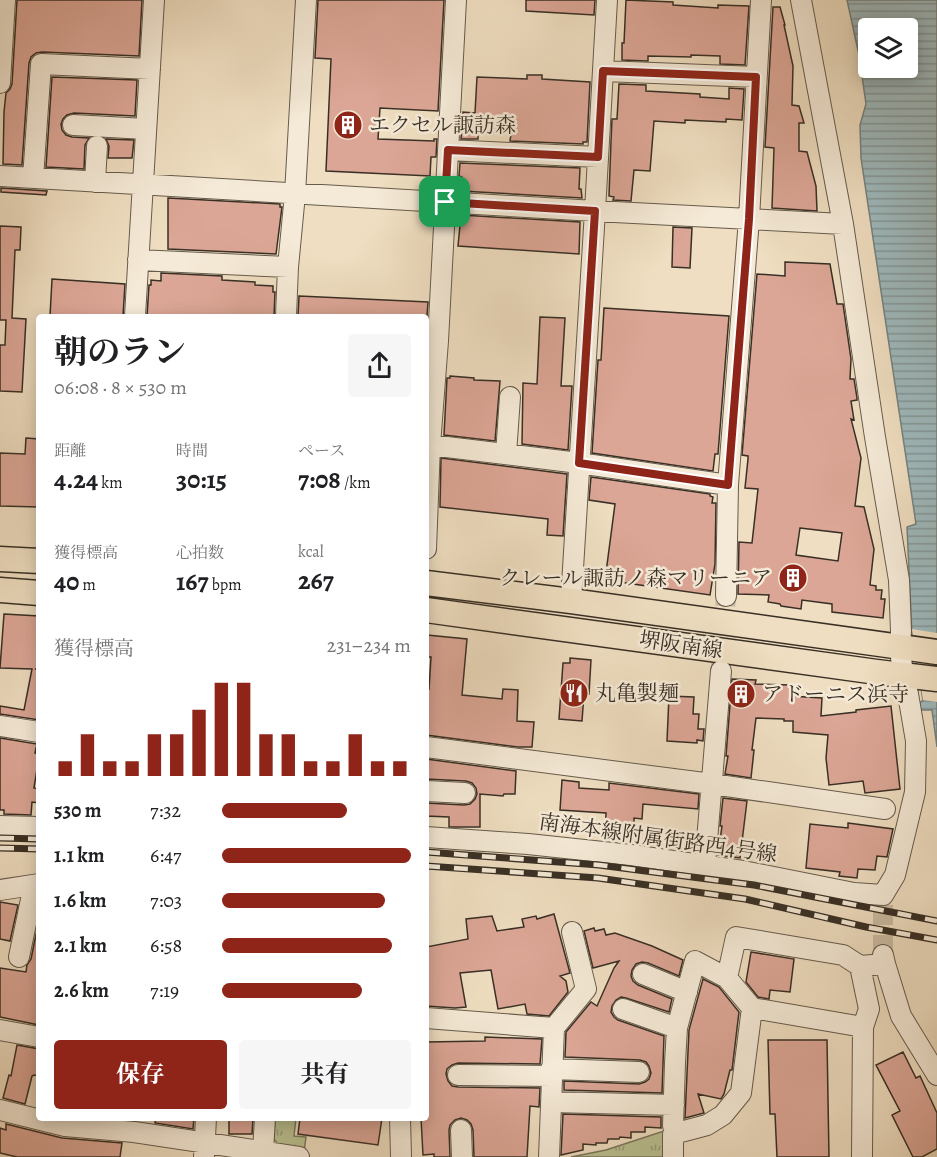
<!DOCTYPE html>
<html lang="ja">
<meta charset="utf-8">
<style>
body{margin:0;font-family:Alegreya,"Noto Serif JP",serif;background:#f6f6f6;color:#202124;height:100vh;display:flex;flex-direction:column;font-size:22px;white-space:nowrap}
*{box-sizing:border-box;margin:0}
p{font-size:20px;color:#757577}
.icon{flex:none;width:33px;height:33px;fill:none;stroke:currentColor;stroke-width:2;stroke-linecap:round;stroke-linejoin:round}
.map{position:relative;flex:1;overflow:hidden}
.side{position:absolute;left:36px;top:314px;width:393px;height:807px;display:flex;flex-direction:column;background:#fff;border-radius:6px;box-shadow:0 3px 15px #0003}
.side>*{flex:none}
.controls{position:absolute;left:858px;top:18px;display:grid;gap:12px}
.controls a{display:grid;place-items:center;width:60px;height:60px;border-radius:6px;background:#fff;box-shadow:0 3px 15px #0003;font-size:30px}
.pin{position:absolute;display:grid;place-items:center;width:51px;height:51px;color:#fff;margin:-26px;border-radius:12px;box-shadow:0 3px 9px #0006}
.round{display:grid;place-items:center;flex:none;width:63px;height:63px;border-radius:6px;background:#f6f6f6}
.summary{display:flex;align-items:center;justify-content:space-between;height:102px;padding:0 18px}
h1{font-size:33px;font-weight:700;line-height:45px}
.figures{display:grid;grid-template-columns:repeat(3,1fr);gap:9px;height:102px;padding:6px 18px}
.figures div{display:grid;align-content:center}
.figures b{font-size:26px;font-weight:700}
.figures small{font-size:16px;font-weight:400}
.figures p{font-size:16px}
.chart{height:168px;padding:12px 18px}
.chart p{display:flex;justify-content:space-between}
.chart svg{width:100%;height:108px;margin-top:6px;stroke:#8f2418;stroke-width:6}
.cta{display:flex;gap:12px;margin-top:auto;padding:12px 18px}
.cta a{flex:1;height:69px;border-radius:6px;background:#8f2418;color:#fff;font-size:24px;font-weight:700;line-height:69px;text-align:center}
.cta a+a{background:#f6f6f6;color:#202124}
ul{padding:0 18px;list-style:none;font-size:20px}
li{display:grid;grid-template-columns:96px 72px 1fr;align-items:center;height:45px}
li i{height:15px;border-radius:8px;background:#8f2418}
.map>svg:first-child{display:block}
.grass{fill:url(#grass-tufts);stroke:#79785c;stroke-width:1.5}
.water{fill:url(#water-rules);stroke:#758280;stroke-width:1.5;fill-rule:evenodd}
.pier{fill:#efdec1}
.building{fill:#dca696;stroke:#382f25;stroke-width:1.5;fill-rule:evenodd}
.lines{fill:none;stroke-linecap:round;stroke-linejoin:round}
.minor-tunnel{stroke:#cabba2;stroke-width:20;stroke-dasharray:20 10;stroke-linecap:butt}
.minor-casing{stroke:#665b4c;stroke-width:22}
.major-casing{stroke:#382f25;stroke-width:27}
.minor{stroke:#f5ead7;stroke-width:20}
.major{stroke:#efdec1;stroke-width:24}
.rail-casing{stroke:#382f25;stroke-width:7}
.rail{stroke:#f5ead7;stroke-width:4.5;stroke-dasharray:14;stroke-linecap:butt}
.route-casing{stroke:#fff;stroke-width:12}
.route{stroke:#8f2418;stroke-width:8}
.labels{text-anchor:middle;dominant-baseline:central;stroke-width:5;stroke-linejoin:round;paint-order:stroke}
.poi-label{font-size:21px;fill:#382f25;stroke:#f5ead7;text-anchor:start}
.street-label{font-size:21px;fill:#382f25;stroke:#f5ead7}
</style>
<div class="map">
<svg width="937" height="1157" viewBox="0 0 937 1157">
<defs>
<pattern id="grass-tufts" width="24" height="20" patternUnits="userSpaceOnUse" patternTransform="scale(1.5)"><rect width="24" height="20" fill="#bac192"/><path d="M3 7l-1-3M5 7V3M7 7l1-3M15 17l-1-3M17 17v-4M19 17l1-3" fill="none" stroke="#989d77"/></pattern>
<pattern id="water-rules" width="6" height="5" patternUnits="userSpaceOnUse" patternTransform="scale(1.5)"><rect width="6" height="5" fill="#9eb9bd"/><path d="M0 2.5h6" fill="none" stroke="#829799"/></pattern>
</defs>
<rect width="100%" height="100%" fill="#efdec1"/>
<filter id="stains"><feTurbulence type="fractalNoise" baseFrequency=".00333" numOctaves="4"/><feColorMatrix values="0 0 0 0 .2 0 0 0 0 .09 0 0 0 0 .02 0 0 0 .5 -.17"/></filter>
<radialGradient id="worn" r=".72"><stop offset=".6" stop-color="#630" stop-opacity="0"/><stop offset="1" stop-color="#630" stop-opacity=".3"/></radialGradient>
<path class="grass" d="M275,1118H296L294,1136L306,1137L304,1152L280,1147L274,1139Z
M667,1130V1157H571L606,1150Z"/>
<path class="water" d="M847,0H937V747L932,710H921L919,704L923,700L912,635L907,527L916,524L861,158L860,125L866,104L859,55ZM868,28H908V68H868Z"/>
<path class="pier" d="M912,629L937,633V702L923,700Z"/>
<path class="building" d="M17,0H142L139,56L42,52L36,53L31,57L29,63L22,165L3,164L4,112L6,93L10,89L12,84Z
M318,0H444L438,111L380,108L378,139L434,141V139H437L436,157H431L430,176L326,171L331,59L315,58Z
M526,0H595L594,15L526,11Z
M626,0L673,2V5L718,8V5L749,6L745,65L720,64V56L691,55V57L648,56V61L622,60V43H624Z
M773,7H780L785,25H784L793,66L792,105L799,106L804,123H799V151L807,152L816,186L817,211L772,208L774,148L765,147Z
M527,75H542V79L590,82L587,142H583V144L510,141L511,134L506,133L478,132V139H461L463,112L475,113L477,77L527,79Z
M52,77L137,80L135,116L74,113L67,115L63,119L61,124L62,130L66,135L72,137L89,138L85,145L84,169L46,167Z
M619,84L646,85V91L700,94V97L729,99V88L744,89L742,120L726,119V122L685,120V123L654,121L650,171L634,170L631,201L613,200L614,197L609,196L611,142L612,119H617Z
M106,139L134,140L132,158H108L109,146Z
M460,163L580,168L579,189H581L582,198L461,191L462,177L459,176Z
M1,188L47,191L46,195L1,192Z
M168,198L280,204V207H282L276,254L168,249Z
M461,215L580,222L579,254L458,246Z
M0,226L21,227L20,250H15L12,318L26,319L22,392L0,391V345H5L6,320H0Z
M673,227L692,228L690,268L672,267Z
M785,262L830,264L837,304H843L851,359L850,379H854L857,398V400L851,401L854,420L851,419L861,458L855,506L864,507L874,549L870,585L876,586V590H882L881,599H885L883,618L832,612V604L802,600L801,609L781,606L780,604L768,602L769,595L738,594L739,542L752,543L758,489L745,488L748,459V456L742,455L757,274L785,276ZM800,528L842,533L838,561L796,555Z
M161,273L222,276V280L255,282V285L273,286V292H275L274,316H147L149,285H151V280L161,281Z
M52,279L125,284L123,316H50Z
M299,296L428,302L427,316H298Z
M604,308L729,316L718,454H715L713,471L592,453L598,360H601Z
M540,317L565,318L561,386H572L568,450L522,444L523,383L537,384Z
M450,376L474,378V380L500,381L495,441L444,435L447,378H450Z
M26,438L39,439V507L0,506V453L25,454Z
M441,458L567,474L563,536L547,535L548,519L440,507Z
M591,477L710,494V496L713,497L712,503H716L715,564L710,595L605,580L615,504L589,500Z
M4,614L39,616V669H35L39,670V720L0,714V706L24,710L32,669L0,668Z
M427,635L467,639L462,695L502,699L503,689L518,690L517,721L534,722L532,747H518L426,735V703L427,689H429L431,657H426Z
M570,658L591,660L589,694H584L582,721L559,719L563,663H570Z
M732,679L756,680L755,684L790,685V696L822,698L821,716L856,712V710L891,706L900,789L865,793L863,781L829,785L826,758L828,735L793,732V721H784V719L756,718L752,750H754L751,778L725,774L728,756H726Z
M669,696L694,697L693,714H699L698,729H704L703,741L697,740V743L667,741Z
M0,738L37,744L35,753H39V757L34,788L39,789V803L32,802L31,815L4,814V810H0Z
M426,759L516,771L515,794H504L503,796L480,794V827H449V817L426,816V803L464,805L470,804L475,799L477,794L476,788L472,783L466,781L426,779Z
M562,780L579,782V788L609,790V783L699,794L698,809L643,804L642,819L634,818V828H631V837L605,836L606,813L560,810Z
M723,798L747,801L740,858L718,855L722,826H720Z
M848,823L893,829L887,857L877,856L875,870L858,869L857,878L839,876L840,872L806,868L810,824L848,828Z
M0,902L18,905L10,941L0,939Z
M554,914L570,973L560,976L566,981L568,992L549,1016L527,1014L525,1004L498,1009L491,970L460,973L466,1007L455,1008L426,1006V947L468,939L466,919L492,916L497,931L524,927L522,919L536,916L537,919Z
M39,920V1025L0,1017V968L26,972L27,965L31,959Z
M594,928L595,931L604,929L606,935L615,933L652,946L683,960L679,976L648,963L642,962L636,964L632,970L631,976L633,981L638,985L672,999L669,1012L626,998L621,997L616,1000L612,1006L611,1012L614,1017L618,1020L664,1036L662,1093L564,1090V1081L639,1084L645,1082L649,1079L651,1073L649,1066L646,1062L640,1060L565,1057L566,1032L591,1002L597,1006L614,968L619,961L593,968L584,931Z
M751,952L794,959L790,992L770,990L769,999L758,997L746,982Z
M703,979L719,987L739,1012L732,1070H730L724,1094L721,1099L698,1094L704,1113L685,1118L689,1030Z
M485,1037L542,1039L540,1064L458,1063L452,1065L447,1069L446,1074L448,1081L452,1086L458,1087L540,1088L539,1107L530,1106L527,1157H474L473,1130L471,1124L467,1120L461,1118L455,1120L450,1125L449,1130L450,1157H434V1154L423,1155L421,1118H426V1042L485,1041Z
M768,1040H827L829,1157H777L775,1114H770Z
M17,1045L39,1049V1076L34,1075L32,1076L25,1104L3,1098L9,1075L11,1076Z
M903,1052L916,1078L920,1076L937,1113V1149L922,1157H913L892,1115L900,1111L876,1065Z
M563,1114L661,1117V1128L645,1127V1132H631V1138L620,1137L619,1139H608L607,1143H596V1145L583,1144V1150L561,1155Z
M156,1118H194L193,1129L155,1123Z
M229,1118H253L252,1134H229Z
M300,1118H382L378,1145L298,1134Z
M6,1124L62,1138L122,1143L120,1157H17L0,1153V1128L6,1130Z"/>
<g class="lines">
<path class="minor-tunnel" d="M721,666L726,596
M883,955V895"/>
<g class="minor-casing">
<path id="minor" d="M603,71L756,77
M0,83L5,0
M73,125L146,129
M448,150L598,157
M0,176L595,211L843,224
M33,178L41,64L150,69
M95,182L97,146
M138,260L288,267L295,194L306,0
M135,316L154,0
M286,316L288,267
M430,445L579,463L728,485
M506,454L510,397
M426,549L430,445L438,341L456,0
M726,596L728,485L749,219L761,0
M571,601L595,211L607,0
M0,726L39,732
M426,747L712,784L885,809
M426,791L465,793
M0,826L39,827
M426,837L528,844L631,855L743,871L854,893L883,895L895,875L915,792L916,741L908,694L903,676L900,648L901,631L899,580L875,437L843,224L801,0
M705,865L721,671
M0,890L39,884
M883,955L885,964L901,1016L937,1075
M19,957L34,885
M860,966L869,1009L863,1027L862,1157
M643,974L687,992
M727,978L736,937L843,955L860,966L885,964
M623,1009L677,1028L695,961L727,978L752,1008L863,1027
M426,1018L554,1028
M0,1030L39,1037
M551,1069L639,1072
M458,1075L551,1076
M551,1102L674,1105
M0,1110L65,1126L134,1132L299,1157
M400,1118L401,1157
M673,1126L675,1063L677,1028
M461,1130L462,1157
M263,1151L265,1118
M204,1157L206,1118
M549,1157L554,1028L586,989L572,932
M673,1157V1134L707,1125L723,1115L741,1093L752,1008"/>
</g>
<g class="major-casing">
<path id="major" d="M0,559L39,561
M426,583L571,601L937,652
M0,590L39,593
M426,610L877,672L937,679"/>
</g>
<use href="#minor" class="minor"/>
<use href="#major" class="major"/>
<g class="rail-casing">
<path id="rail" d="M0,838L39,839
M0,848L39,849
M426,852L599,865L754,885L937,921
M426,866L598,878L745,899L866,927L937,940"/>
</g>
<use href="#rail" class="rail"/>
</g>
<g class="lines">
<g class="route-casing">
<path id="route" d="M603,71L756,77L749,219L728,485L579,463L595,211L445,202L448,150L598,157Z"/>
</g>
<use href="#route" class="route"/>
</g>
<defs>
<g id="building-disc" transform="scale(1.5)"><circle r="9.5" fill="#8f2418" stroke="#f5ead7"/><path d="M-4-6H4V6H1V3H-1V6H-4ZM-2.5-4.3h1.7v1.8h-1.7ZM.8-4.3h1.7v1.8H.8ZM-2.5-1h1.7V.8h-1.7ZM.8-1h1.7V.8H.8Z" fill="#fff"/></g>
<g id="restaurant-disc" transform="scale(1.5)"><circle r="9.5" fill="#8f2418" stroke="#f5ead7"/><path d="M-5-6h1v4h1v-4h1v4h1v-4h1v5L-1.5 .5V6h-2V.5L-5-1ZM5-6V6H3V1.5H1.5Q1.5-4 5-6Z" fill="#fff"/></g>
</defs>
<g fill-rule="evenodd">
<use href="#building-disc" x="348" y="125"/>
<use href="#building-disc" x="793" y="578"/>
<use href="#restaurant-disc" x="574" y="693"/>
<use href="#building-disc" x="741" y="694"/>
</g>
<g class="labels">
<g class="poi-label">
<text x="369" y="125">エクセル諏訪森</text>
<text x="772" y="578" text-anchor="end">クレール諏訪ノ森マリーニア</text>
<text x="595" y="693">丸亀製麺</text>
<text x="762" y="694">アドーニス浜寺</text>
</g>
<g class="street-label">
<text transform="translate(681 645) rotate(8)">堺阪南線</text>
<text transform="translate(658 838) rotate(8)">南海本線附属街路西4号線</text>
</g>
</g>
<rect width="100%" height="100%" filter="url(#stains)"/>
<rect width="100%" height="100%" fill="url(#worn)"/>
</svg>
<div class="controls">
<a><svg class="icon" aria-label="layers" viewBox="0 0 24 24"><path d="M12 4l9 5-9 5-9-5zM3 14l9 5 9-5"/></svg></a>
</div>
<div class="pin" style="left:445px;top:202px;background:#1e9e55"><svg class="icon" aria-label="arrive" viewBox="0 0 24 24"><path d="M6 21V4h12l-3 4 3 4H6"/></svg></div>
<section class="side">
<div class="summary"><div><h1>朝のラン</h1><p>06:08 · 8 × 530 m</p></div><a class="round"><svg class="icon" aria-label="share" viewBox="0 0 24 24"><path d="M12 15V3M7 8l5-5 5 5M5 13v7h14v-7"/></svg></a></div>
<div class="figures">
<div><p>距離</p><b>4.24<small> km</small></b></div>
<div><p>時間</p><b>30:15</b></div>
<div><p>ペース</p><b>7:08<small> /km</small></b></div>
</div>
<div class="figures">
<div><p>獲得標高</p><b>40<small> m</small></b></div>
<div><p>心拍数</p><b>167<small> bpm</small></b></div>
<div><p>kcal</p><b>267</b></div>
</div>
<div class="chart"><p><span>獲得標高</span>231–234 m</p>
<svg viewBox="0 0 160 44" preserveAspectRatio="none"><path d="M5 44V38M15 44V27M25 44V38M35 44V38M45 44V27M55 44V27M65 44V17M75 44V6M85 44V6M95 44V27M105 44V27M115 44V38M125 44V38M135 44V27M145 44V38M155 44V38"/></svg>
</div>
<ul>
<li><b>530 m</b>7:32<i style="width:66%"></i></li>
<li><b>1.1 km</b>6:47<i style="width:100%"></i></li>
<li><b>1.6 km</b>7:03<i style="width:86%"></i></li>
<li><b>2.1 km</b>6:58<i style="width:90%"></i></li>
<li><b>2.6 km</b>7:19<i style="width:74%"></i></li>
</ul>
<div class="cta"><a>保存</a><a>共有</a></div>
</section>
</div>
